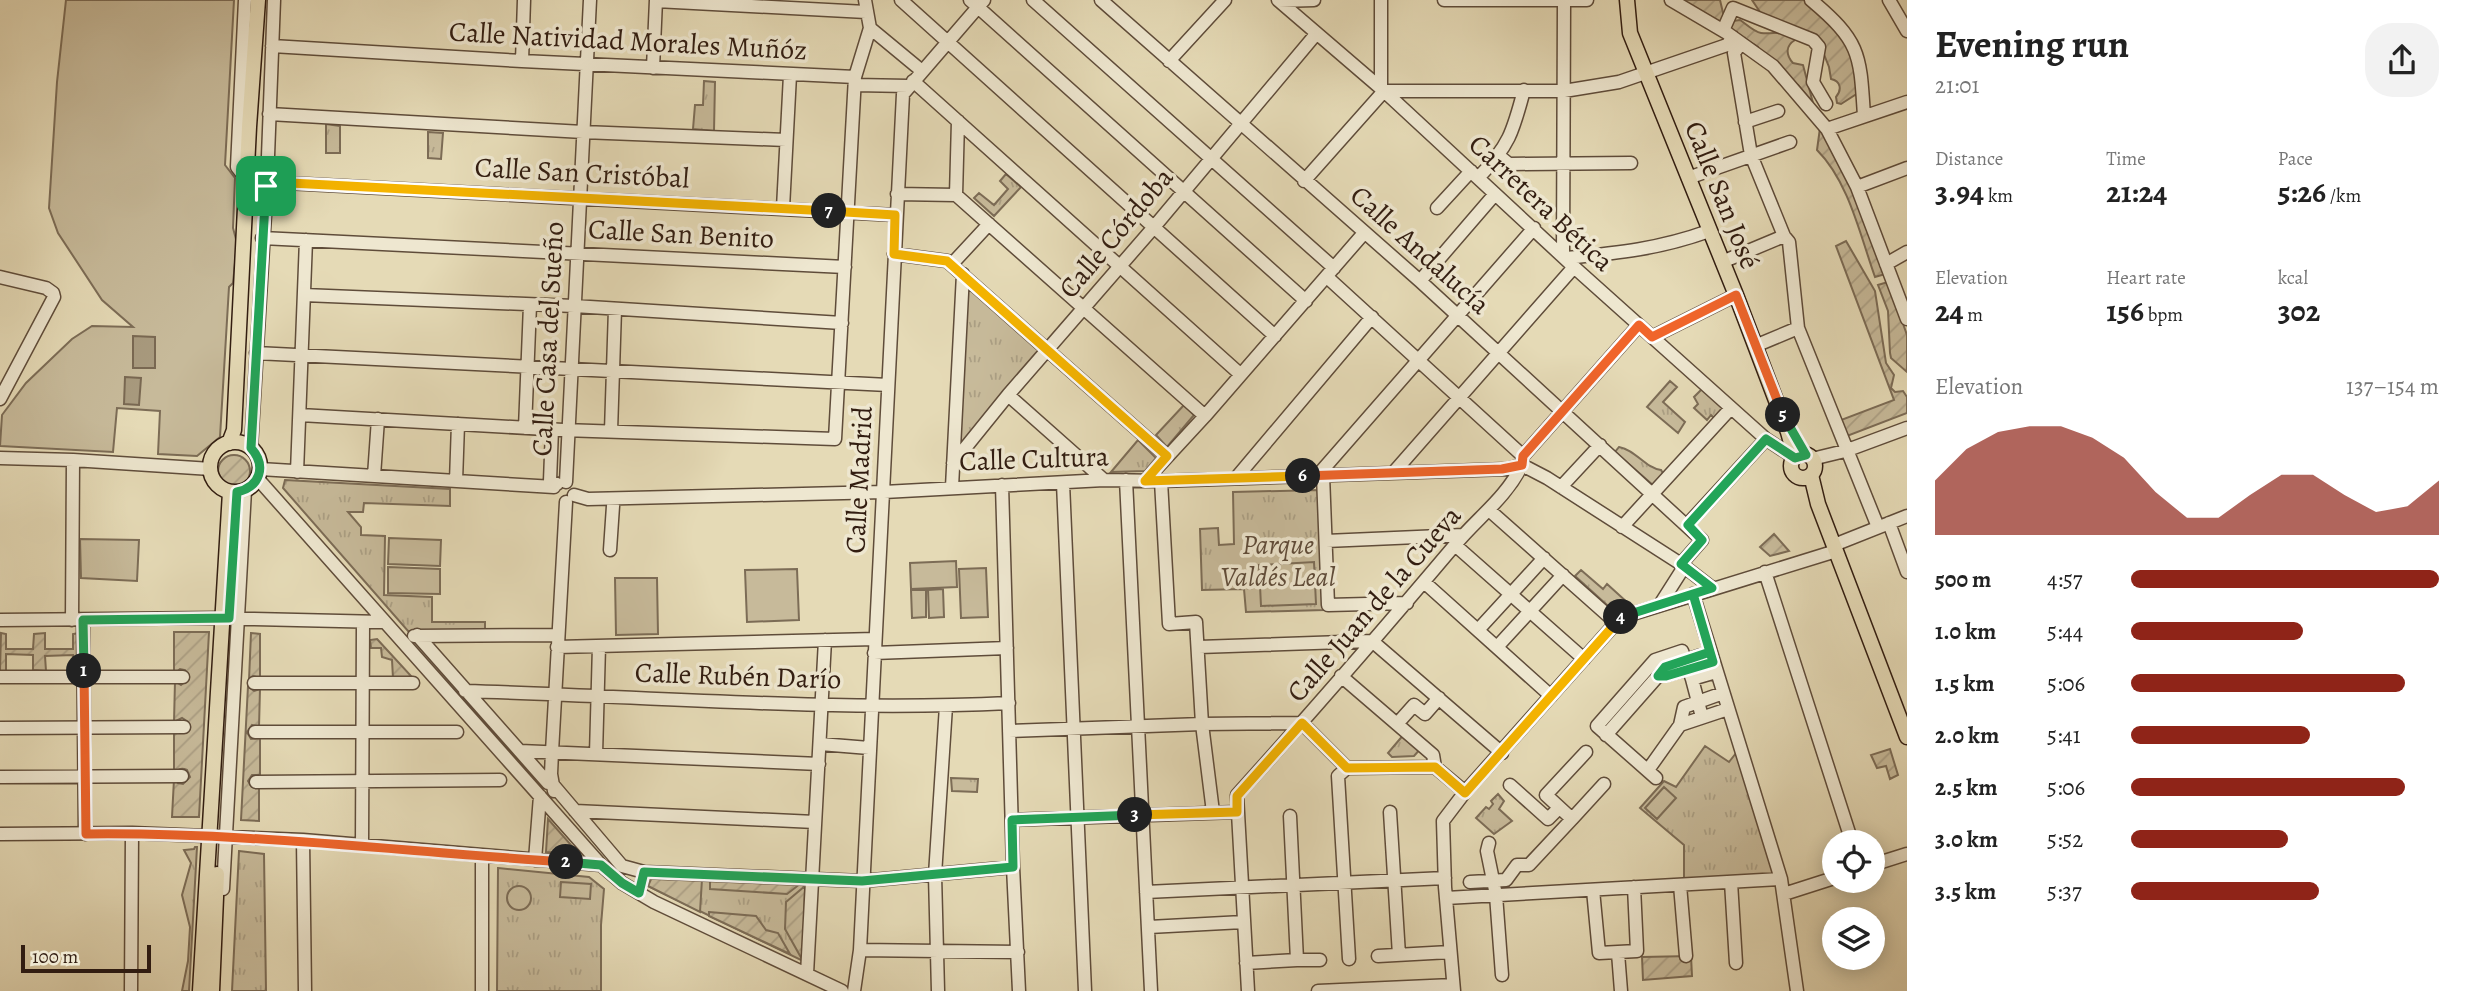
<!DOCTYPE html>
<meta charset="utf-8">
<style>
body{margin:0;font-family:Alegreya,serif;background:#f2f2f2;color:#222;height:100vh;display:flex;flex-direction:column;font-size:26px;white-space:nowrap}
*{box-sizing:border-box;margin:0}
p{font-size:23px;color:#767676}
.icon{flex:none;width:38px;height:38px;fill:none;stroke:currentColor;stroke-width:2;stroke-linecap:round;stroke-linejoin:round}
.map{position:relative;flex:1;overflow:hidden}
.drawer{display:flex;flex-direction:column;background:#fff;width:560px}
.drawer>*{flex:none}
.controls{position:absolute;left:1822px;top:830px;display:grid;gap:14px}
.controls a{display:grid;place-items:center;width:63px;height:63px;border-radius:50%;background:#fff;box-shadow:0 4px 18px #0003;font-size:35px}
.scale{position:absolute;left:21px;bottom:18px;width:130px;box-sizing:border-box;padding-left:7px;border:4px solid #321d11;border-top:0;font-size:19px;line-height:24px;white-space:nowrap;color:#321d11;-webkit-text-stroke:5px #eee7d0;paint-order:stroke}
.pin{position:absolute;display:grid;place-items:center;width:60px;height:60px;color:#fff;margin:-30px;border-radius:14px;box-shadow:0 4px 10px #0006}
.km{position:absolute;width:35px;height:35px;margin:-18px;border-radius:50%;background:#222;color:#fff;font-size:19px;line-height:35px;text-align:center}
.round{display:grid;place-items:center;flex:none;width:74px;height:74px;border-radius:28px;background:#f2f2f2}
.overview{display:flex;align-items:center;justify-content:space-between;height:119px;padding:0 28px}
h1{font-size:38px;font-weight:700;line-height:52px}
.stats{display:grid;grid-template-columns:repeat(3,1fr);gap:10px;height:119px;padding:7px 28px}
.stats div{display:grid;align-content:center}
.stats b{font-size:30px;font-weight:700}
.stats small{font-size:19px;font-weight:400}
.stats p{font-size:19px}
.chart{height:196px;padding:14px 28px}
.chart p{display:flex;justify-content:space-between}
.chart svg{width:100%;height:126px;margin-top:7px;fill:#8f2418;opacity:.7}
ul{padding:0 28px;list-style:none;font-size:23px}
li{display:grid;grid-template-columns:112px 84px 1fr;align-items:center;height:52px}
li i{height:18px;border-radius:9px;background:#8f2418}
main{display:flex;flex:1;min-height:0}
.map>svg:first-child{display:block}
.grass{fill:url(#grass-tufts);stroke:#7c6c56;stroke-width:2}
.garden{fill:url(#garden-furrows);stroke:#7c6c56;stroke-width:2}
.pitch{fill:#c7ba9a;stroke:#7c6c56;stroke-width:2}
.water{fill:#a89a7e;stroke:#796852;stroke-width:2}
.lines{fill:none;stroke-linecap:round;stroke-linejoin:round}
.minor-casing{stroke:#5f4c3a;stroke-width:15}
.major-casing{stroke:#321d11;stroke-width:17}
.minor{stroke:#eee7d0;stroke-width:12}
.major{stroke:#e5dab6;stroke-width:14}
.split-1-casing{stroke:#fff;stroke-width:14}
.split-2-casing{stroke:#fff;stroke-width:14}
.split-3-casing{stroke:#fff;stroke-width:14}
.split-4-casing{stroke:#fff;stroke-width:14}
.split-5-casing{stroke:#fff;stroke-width:14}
.split-6-casing{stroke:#fff;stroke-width:14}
.split-7-casing{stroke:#fff;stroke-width:14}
.split-8-casing{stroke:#fff;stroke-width:14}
.split-1{stroke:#22a559;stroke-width:9}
.split-2{stroke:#f0652b;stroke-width:9}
.split-3{stroke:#22a559;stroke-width:9}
.split-4{stroke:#f5b400;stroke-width:9}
.split-5{stroke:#22a559;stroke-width:9}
.split-6{stroke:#f0652b;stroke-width:9}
.split-7{stroke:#f5b400;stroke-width:9}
.split-8{stroke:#f5b400;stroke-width:9}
.labels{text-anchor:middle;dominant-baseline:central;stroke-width:7;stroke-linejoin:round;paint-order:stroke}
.street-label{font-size:28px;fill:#321d11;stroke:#eee7d0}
.park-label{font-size:28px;font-style:italic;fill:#5f4c3a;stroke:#eee7d0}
</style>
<main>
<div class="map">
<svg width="1907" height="991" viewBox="0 0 1907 991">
<defs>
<pattern id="grass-tufts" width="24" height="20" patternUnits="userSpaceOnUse" patternTransform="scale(1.75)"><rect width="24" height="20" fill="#c7ba9a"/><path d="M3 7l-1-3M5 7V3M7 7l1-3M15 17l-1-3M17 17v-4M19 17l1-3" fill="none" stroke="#ab9f84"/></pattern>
<pattern id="garden-furrows" width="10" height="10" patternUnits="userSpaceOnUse" patternTransform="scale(1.75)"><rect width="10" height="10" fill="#c7ba9a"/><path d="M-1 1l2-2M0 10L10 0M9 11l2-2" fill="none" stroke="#ab9f84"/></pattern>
</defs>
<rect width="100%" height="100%" fill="#e5dab6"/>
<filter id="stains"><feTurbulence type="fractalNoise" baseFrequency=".00286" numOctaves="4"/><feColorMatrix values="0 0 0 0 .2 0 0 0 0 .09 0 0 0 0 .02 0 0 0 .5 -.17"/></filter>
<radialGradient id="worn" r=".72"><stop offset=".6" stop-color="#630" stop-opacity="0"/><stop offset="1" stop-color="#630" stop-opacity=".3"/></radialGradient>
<path class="grass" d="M704,81L715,82L714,131L693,129L695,105H703Z
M326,124L340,126V153H326Z
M428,132L443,133L441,159L428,158Z
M1006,174L1021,187L994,216L974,198L979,193L994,205L1008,189L1000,181Z
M966,285L1041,351L960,445Z
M1670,381L1677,387L1663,402L1685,422L1678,433L1647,407Z
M1702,389L1724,409L1714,418L1711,415L1707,420L1694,408L1698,404L1694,397Z
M1184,405L1194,415L1167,447L1156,435Z
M1138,440L1156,458L1145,471L1111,472Z
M1619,447C1636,450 1645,468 1661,470L1664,475L1654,486L1615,452Z
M285,480L450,489V506L364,503L363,512H348L361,527V535L385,536L384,595L432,597V622H485V630L408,631L283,488Z
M1319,490L1324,610L1246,612L1244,589L1202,590L1200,529L1218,528L1219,545L1234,544L1233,492Z
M1581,570L1603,589L1607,584L1628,603L1619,608L1607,605L1575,576Z
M1405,733L1422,747L1414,756L1392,757L1388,753Z
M1705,746L1729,762L1740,748L1781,879H1684V845L1640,808L1664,781L1676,787Z
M951,778L978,779L977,792L952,791Z
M1498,794L1504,801L1499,809L1512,821L1494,834L1476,818L1486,807L1489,809L1493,804L1491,801Z
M195,847H197L189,991H182L188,961L190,927L182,895L191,863L184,850L194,849Z
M239,851L264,854L266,991H232Z
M498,868L589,877L604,889L601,925V991H497Z
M652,877L805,884L803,961L648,886Z"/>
<path class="garden" d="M1680,0H1720L1724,17L1720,23Z
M1752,0H1804C1818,10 1843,32 1851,48C1856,60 1856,80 1858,93L1841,104L1837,103L1836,97C1842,90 1841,81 1831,79L1829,67L1817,37L1762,15Z
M1740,20C1746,24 1754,32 1761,33C1775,35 1784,28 1795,40C1785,46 1786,55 1793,63L1803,65L1813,103L1798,85L1762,64L1758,47L1728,28L1733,21Z
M1820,128L1841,163L1885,274L1875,277C1860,235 1849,182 1817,150Z
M1846,241L1875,291L1886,363L1894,375L1891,388L1895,392L1903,391L1907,397V413L1847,436L1841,420L1894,400L1836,246Z
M1888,282L1907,335V372L1891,358L1890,353L1888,311L1878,285Z
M218 471a16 16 0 1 1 32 0a16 16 0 1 1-32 0Z
M1774,534L1789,551L1770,556L1760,547Z
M174,632H209L199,817H172L174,779L178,783L183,784L190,777L187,770C181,767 178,769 174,775V730L179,733H184L188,722L182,718L174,722L175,681L181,685L188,679L185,670L180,669L174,674Z
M1,633L6,634V649H33L34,634L45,633V649H73V634L79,633L78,671H72L73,655L45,656L46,671L33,670V655L6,654V671H0Z
M251,633L260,634V678L253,676L249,680Z
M377,639L412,677L393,678L392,660L382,657L381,648H371L370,640Z
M248,686L254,691L260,689L259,727L252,725L247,732L251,739L260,738V775H252L248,781L252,787L259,788V821L241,820Z
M1890,749L1898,775L1890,779L1886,766L1877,768L1871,755Z
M548,819L579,854L546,852Z
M652,877L702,879L700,912L648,886Z
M710,880L800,884L787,894L710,889Z
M805,886L803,961L785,929L786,902Z
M709,912L756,916L766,930L778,933L790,954L709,916Z
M1691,956L1692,976L1643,980L1642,957Z"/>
<path class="pitch" d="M66,0H234L225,165L235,178L233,228L237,243L233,283L229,287L220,437L197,456L158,454L160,411L117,408L113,452L0,446L2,415L26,383L72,339L92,326L133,327L102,300L58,233L49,208L57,82Z
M389,538L441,540L440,566L388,564Z
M80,539L139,540L137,581L81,578Z
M956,561L957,587L911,589L910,563Z
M1314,562L1316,604L1261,606L1259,565Z
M388,567L440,569V594L388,593Z
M986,568L988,617L961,618L959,569Z
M797,569L799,620L747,622L745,570Z
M615,578H657L658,634L616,635Z
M943,589L944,617L929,618L928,590Z
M911,590H926V617L912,618Z
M1664,787L1676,798L1657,819L1645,808Z
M561,882L591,884L590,899L560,897Z
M507 898a12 12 0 1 1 24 0a12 12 0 1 1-24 0Z"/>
<path class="water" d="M133,336L155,337V368H133Z
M125,377L141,378L139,405L124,404Z"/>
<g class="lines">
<g class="minor-casing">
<path id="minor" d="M245,0L237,167L247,180
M901,0L1275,336
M970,0L1306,301
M1033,0L1334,268
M1101,0L1420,281L1702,540L1681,564L1682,570L1661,603
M1278,0L1384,91L1574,267L1766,439L1795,458
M1381,0V90
M1444,0H1587
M1671,0L1727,33L1773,66L1827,129L1857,187L1907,319
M1811,0C1861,42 1860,54 1864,116
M1889,0L1907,31
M656,1L866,12
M1279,1L1314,0
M1725,26L1733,8L1813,40L1819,47L1813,82L1826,104
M870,28L922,71
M1741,43L1734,53L1751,155L1784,236L1789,242L1798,328L1878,527
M272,46L522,61L855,77
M522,61L524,0
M1169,61L1225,0
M653,68L656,0
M913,81L1240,374
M855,85L908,86
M269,114L583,132L786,140
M1745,122L1778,111
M1827,129L1907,102
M1499,156L1509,164L1631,163
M1478,178C1509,146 1513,132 1524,90
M1688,178L1790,142
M1304,181L1384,91H1564L1619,82L1727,45L1733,37
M267,182L895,215
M1857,187L1907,168
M897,194L956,195L1205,416
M956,195L958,121
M783,208L790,75
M1437,208L1471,171
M262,238L845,267
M894,254L947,261L1167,456
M1563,256L1564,2
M1566,258C1618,253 1659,249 1709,231
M1722,262L1784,236
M952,264L989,224
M1886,264L1907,252
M0,277L46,288L53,293L54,297L0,399
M1327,277L1523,456
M1420,281L1495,194
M304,295L574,306L842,323
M1652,337L1736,295
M1755,346L1798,328
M256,353L888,385
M1008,395L1104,480
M300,415L563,430L835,439L855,77L870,28L865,0
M525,428L530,305
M552,429L550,481L557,484
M611,431L615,309
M251,448L267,182L274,0
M0,458L73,460L211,469
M1812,459L1845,451L1907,428
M953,463L1008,395L1154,227L1316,34
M260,469L554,487
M297,472L306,240
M1394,472L1574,267
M1318,475L1534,228
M1323,475L1328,605L1407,603
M374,476L378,419
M1236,478L1372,317
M258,479L601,865L622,883L654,902L842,991
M1126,480L1151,991
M456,481L458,424
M1145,481L1205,416L1364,233
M1161,481L1169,624L1196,622L1202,724L1213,812
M566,482L590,0
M1063,483L1085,991
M1002,485L1013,867L1019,991
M952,487L963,274
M1561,487L1600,445
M574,495L588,499L884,492L1104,480L1161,481L1507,469L1522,465L1523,456L1639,325
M1489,510L1613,620
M1889,523L1907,572
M1687,525L1766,439
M1622,527L1731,408
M1326,541L1463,535
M1455,545L1584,659
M1834,545L1907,516
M610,550L613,506
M1765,572L1852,842
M1424,582L1551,696
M1693,594L1781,879L1797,991
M0,620L215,618L383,622
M72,620L73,460
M83,620L85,834
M1613,620L1836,551
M1478,630L1544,558
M417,635L548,783
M414,636L557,635
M557,647L875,639
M1199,647L1372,641L1502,753
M1497,647L1563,575
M874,653L1007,648
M1341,676L1433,755L1435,767
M1658,676L1665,667L1710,652
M0,677H183
M254,683H413
M465,691C646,696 828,712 1009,703
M1702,717L1692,679L1716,672
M1397,724L1414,705L1425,714L1439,698
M1680,725L1684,707L1723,693
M0,728L184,727
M1009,731L1202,724L1302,723L1347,768L1435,767L1465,792
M255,732H457
M1606,735L1658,676L1666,675L1713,662
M820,744L869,748
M520,751L819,764
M1586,752L1546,795L1572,819L1604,784
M596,754L599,646
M1347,768L1338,776L1349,959
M1648,770L1680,725L1728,709
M0,777L182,776
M1656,778L1597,726L1655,660L1682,651L1692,679
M256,782L500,780
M1510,785L1548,819L1559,808
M554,786L622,866L644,872L862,881L1013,867
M554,791L551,774L552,752L566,502
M575,811L815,822
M1390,812L1399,955
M1290,816L1297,960H1320
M1012,820L1237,812
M0,834L132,833L303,840L601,865
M303,840L305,991
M1489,843L1487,851L1496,895L1502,975
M362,845L363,623
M535,860L540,796
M1872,865L1907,854
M1470,882L1506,880L1517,865H1529L1572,819
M1731,882L1736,963
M1680,885L1686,956
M223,889L245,490
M1593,890L1599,953L1637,951L1634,887
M1146,892L1445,878
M1784,894L1834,878
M1446,898L1781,879
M1149,927L1243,922
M860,950L1018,952
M1618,953L1621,991
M1378,956L1450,952
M1246,963L1297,960
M807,974L825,640
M131,991L132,833
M482,991V855
M854,991L860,950L903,94L984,0
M938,991L935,875L946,706
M1248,991L1237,795C1311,713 1383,630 1454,546C1477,518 1506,498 1522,465L1547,478L1681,564L1712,588
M1318,991L1453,985
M1454,991L1445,887L1443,821L1465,792L1614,625L1613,620"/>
</g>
<g class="major-casing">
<path id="major" d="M1627,0L1630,33L1736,295L1788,432L1795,457
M210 467a25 25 0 1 1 50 0a25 25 0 1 1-50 0Z
M229,443L234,430L249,127L258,0
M1791 466a12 12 0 1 1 24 0a12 12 0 1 1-24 0Z
M1811,475L1818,504L1907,737
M200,991L230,492
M212,991L217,874"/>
</g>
<use href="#minor" class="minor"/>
<use href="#major" class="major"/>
</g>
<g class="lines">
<g class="split-1-casing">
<path id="split-1" d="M84,671L83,620L229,618L237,492C260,487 267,466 251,448L266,186"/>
</g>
<g class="split-2-casing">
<path id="split-2" d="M84,671L86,834C247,832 405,852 566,862"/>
</g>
<g class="split-3-casing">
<path id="split-3" d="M566,862L601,865L622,883L639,893L644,872L862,881L1013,867L1012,820L1135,815"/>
</g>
<g class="split-4-casing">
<path id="split-4" d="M1135,815L1237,812V796L1302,723L1347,768L1435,767L1465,793L1614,625L1613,620L1621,617"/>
</g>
<g class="split-5-casing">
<path id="split-5" d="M1621,617L1693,594L1710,652L1665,667L1658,676H1666L1713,662L1693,594L1712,588L1681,564L1702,540L1688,525L1766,439L1795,458L1806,455L1783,415"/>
</g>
<g class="split-6-casing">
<path id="split-6" d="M1303,476L1502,469L1522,465L1523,456L1639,325L1652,337L1736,295L1783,415"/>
</g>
<g class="split-7-casing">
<path id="split-7" d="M829,211L895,215L894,254L947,261L1167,456L1145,481L1303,476"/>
</g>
<g class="split-8-casing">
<path id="split-8" d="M266,186L267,182H271L829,211"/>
</g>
<use href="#split-1" class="split-1"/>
<use href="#split-2" class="split-2"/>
<use href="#split-3" class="split-3"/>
<use href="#split-4" class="split-4"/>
<use href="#split-5" class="split-5"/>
<use href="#split-6" class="split-6"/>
<use href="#split-7" class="split-7"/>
<use href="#split-8" class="split-8"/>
</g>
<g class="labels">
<g class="street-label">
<text transform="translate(628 41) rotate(3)">Calle Natividad Morales Muñóz</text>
<text transform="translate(582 173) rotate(3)">Calle San Cristóbal</text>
<text transform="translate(1722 195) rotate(68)">Calle San José</text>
<text transform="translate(1541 203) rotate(43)">Carretera Bética</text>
<text transform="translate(1116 233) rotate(-50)">Calle Córdoba</text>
<text transform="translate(681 234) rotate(3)">Calle San Benito</text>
<text transform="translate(1420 250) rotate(42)">Calle Andalucía</text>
<text transform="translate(548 339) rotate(-87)">Calle Casa del Sueño</text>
<text transform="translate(1034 459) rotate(-2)">Calle Cultura</text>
<text transform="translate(859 480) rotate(-87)">Calle Madrid</text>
<text transform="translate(1374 604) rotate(-49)">Calle Juan de la Cueva</text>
<text transform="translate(738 676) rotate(2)">Calle Rubén Darío</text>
</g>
<g class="park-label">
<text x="1278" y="545">Parque<tspan x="1278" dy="32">Valdés Leal</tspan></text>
</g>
</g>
<rect width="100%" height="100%" filter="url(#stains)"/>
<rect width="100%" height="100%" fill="url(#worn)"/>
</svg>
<div class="controls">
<a><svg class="icon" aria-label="locate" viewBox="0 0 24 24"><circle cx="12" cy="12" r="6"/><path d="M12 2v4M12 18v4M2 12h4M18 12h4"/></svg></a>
<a><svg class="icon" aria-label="layers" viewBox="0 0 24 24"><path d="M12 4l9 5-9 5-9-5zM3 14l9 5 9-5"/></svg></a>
</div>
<div class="scale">100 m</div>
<div class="pin" style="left:266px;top:186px;background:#1e9e55"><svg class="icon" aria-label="arrive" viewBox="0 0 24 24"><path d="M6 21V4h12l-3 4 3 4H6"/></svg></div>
<b class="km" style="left:84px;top:671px">1</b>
<b class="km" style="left:566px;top:862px">2</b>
<b class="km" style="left:1135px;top:815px">3</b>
<b class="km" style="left:1621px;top:617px">4</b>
<b class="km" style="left:1783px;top:415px">5</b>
<b class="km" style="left:1303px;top:476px">6</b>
<b class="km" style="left:829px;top:211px">7</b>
</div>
<section class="drawer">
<div class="overview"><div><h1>Evening run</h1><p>21:01</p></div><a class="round"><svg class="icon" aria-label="share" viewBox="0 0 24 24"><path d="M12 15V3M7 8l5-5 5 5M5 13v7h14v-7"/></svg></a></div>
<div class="stats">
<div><p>Distance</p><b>3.94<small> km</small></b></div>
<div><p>Time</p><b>21:24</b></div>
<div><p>Pace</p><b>5:26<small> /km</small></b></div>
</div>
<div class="stats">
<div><p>Elevation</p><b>24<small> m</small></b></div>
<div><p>Heart rate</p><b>156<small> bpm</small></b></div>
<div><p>kcal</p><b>302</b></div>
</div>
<div class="chart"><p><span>Elevation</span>137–154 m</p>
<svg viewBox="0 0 160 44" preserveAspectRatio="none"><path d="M0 44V25L10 14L20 8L30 6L40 6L50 10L60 17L70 29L80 38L90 38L100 30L110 23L120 23L130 30L140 36L150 34L160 25V44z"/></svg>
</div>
<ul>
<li><b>500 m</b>4:57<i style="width:100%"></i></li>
<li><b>1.0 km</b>5:44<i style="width:56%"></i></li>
<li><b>1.5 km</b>5:06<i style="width:89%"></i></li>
<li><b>2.0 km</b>5:41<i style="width:58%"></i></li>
<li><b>2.5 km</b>5:06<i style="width:89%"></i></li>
<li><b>3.0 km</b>5:52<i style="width:51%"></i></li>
<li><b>3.5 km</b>5:37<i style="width:61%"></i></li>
</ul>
</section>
</main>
